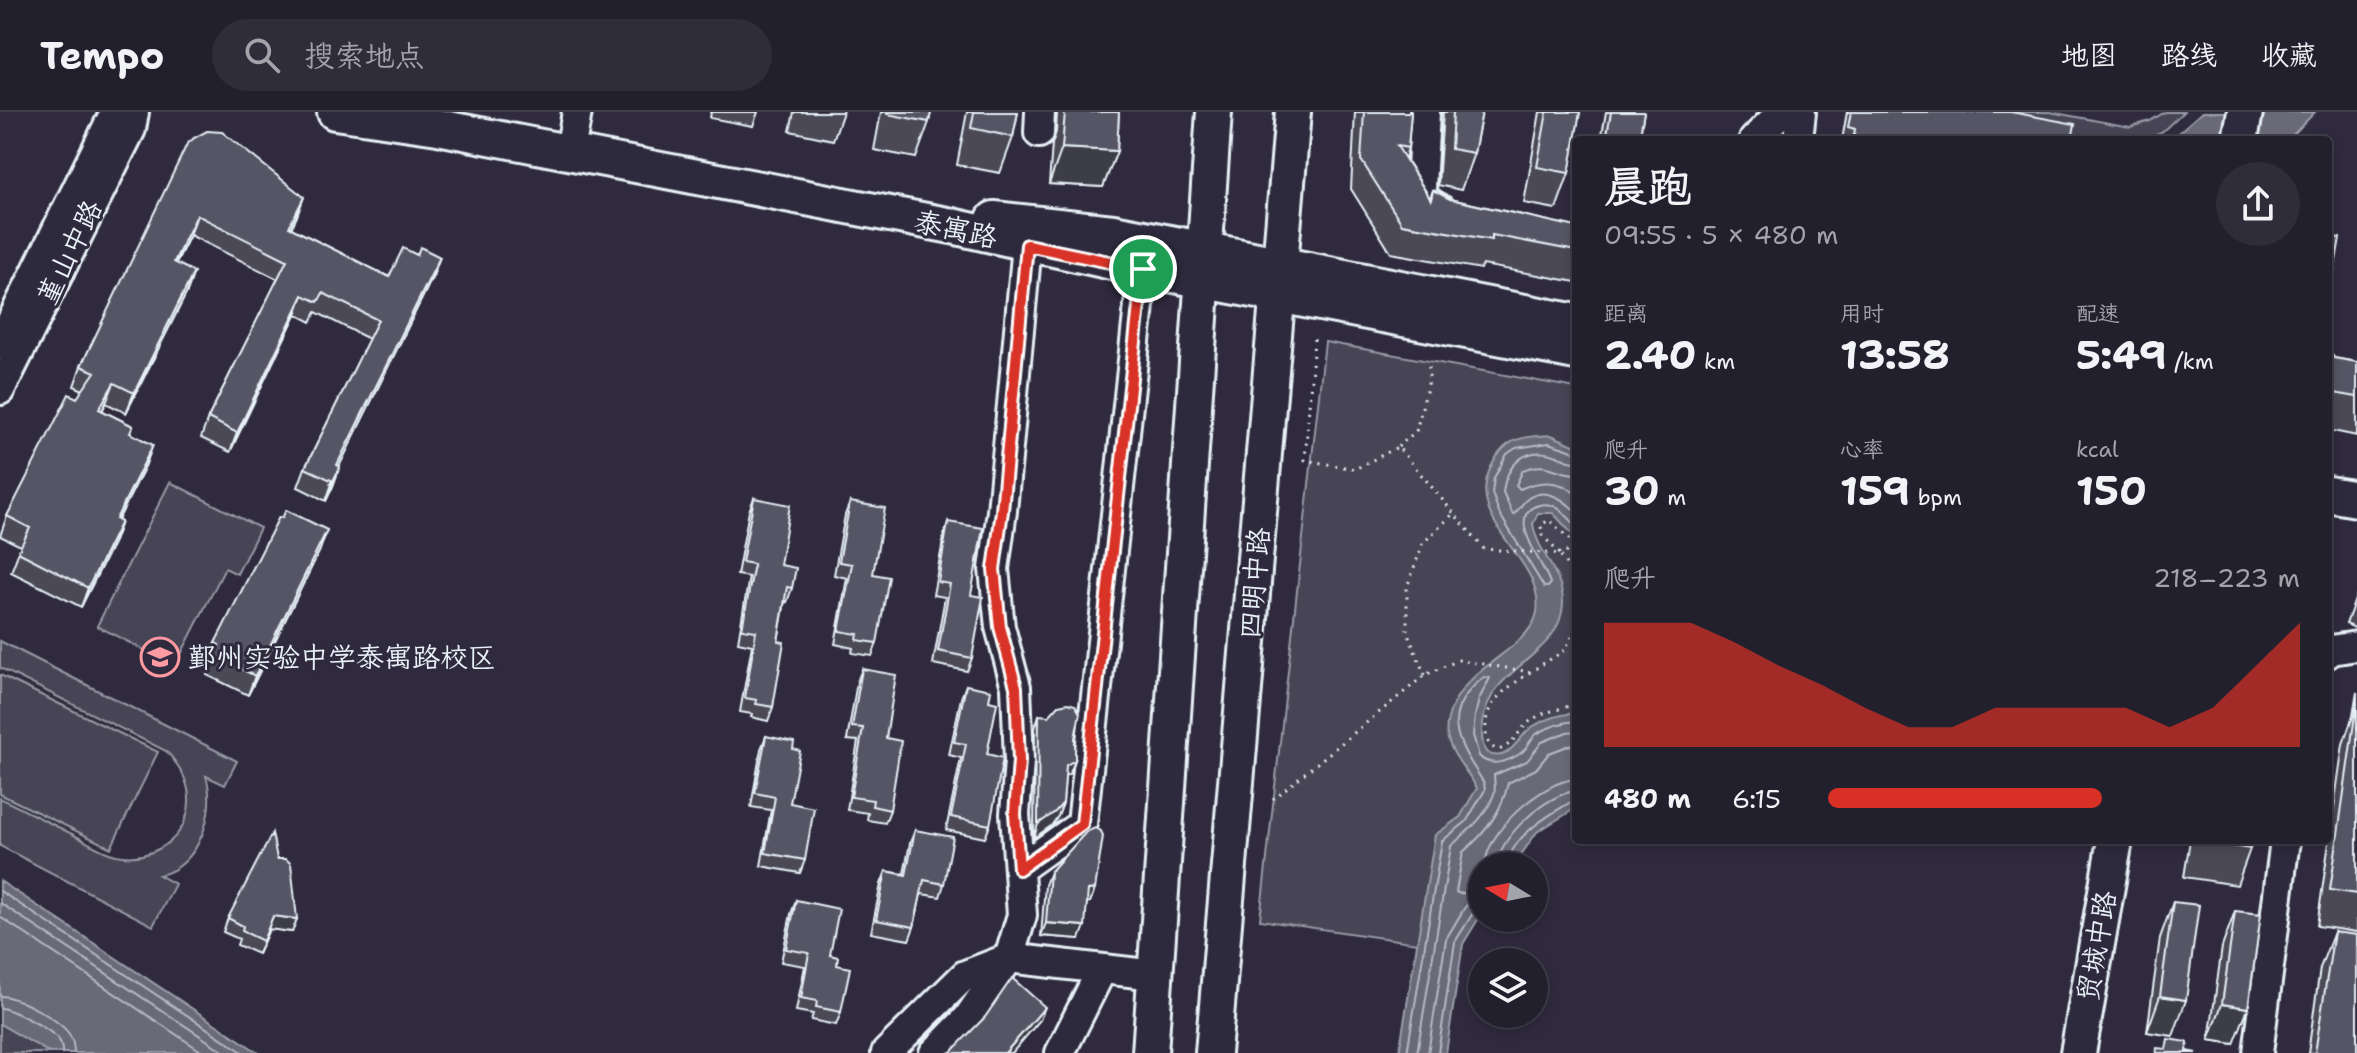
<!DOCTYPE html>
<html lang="zh">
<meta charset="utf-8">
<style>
body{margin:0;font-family:"Shantell Sans","LXGW WenKai TC",sans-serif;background:#2f2d3a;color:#f1f3f6;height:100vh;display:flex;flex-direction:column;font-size:30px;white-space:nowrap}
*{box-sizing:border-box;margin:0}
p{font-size:26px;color:#a3a3aa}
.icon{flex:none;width:44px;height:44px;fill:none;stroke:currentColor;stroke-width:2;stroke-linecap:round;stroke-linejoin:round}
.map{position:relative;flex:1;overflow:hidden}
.details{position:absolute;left:1572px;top:24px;width:760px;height:708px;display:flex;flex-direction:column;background:#23202e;border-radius:8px;box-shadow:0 4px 12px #0003,0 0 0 2px #403e4a}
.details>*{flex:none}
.needle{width:52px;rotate:280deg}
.controls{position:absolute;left:1468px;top:740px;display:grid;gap:16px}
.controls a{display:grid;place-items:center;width:80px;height:80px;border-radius:50%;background:#23202e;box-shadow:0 4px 12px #0003,0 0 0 2px #403e4a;font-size:40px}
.pin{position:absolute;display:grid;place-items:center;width:68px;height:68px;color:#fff;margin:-34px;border:4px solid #fff;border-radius:50%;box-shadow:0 2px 8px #0007}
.round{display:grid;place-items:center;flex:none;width:84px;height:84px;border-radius:42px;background:#2f2d3a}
.overview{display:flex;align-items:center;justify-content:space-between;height:136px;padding:0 32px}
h1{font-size:44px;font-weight:700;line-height:60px}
.figures{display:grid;grid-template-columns:repeat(3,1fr);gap:12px;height:136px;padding:8px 32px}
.figures div{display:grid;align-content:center}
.figures b{font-size:40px;font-weight:700}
.figures small{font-size:22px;font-weight:400}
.figures p{font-size:22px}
.chart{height:224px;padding:16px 32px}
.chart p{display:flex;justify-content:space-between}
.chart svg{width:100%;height:144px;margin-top:8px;fill:#d93025;opacity:.7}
ul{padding:0 32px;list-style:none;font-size:26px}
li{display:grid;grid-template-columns:128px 96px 1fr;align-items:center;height:60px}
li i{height:20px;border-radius:10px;background:#d93025}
header{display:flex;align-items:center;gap:48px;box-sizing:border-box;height:112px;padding:0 40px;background:#23202e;border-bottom:2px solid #403e4a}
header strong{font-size:38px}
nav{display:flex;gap:44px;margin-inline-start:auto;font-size:28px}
.search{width:560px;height:72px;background:#2f2d3a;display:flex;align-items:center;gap:20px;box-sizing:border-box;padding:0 28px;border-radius:44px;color:#a3a3aa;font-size:30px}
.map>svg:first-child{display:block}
.green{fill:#464455;stroke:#979aa6;stroke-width:2}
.water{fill:#696978;stroke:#9c9fab;stroke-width:2}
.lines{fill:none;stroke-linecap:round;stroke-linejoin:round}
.shore{stroke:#b5bbc5;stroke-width:2}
.minor-casing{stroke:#e8f1f8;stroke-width:34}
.major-casing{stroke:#e8f1f8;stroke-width:40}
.path{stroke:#e8f1f8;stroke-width:3;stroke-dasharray:2 6;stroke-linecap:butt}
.minor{stroke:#2f2a3d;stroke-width:28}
.major{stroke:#2f2a3d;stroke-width:34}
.wall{fill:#4b4957;stroke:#e8f1f8;stroke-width:2}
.shaded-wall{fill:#3d3c47;stroke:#e8f1f8;stroke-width:2}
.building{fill:#575565;stroke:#e8f1f8;stroke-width:2}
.route-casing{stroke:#fff;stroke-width:16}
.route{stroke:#d93025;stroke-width:10}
.labels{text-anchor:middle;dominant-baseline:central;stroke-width:6;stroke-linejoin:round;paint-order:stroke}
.street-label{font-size:28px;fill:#e8f1f8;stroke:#2f2a3d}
.poi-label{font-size:28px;fill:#e8f1f8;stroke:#2f2a3d;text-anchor:start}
</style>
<header>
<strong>Tempo</strong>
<div class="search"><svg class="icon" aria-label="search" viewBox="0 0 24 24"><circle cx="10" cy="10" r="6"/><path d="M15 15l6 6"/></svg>搜索地点</div>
<nav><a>地图</a><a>路线</a><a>收藏</a></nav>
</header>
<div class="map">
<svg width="2357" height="941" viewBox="0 0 2357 941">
<rect width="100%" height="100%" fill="#2f2a3d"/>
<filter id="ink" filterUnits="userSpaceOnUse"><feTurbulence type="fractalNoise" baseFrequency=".0125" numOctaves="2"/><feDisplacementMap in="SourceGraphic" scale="16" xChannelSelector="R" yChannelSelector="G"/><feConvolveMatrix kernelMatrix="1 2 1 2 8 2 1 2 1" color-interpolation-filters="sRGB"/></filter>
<g filter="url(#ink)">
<path class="green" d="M1923,0H2050L2130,15L2150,9L2165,0H2183L2163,19L2146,28H2085Z
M1325,230L1576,276V622L1424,832L1260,808Z
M170,370L260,416L237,462L225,456L175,554L97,514Z
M0,529L237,649L225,673L206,664C217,699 199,756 159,763L175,772L153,814L0,734V686C24,698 48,710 72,722C86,729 100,739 116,743C145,749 176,734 186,706C195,680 183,657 166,639L0,556Z
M0,563L158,640L111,736L0,682Z
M0,912L50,941H0Z"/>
<path class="water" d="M2202,0H2315L2288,28H2170Z
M1551,323L1576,334V426L1553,401H1538L1533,412C1537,440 1564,462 1563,492C1560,546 1489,554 1483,610C1481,621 1481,630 1486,640C1508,654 1519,623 1532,615C1545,607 1562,602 1576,601V696L1537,720L1513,754H1482V801L1463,832L1446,941H1399L1435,723L1460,705L1477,676C1468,660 1450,641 1447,623C1445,614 1449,601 1453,593C1471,552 1531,535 1537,500C1545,446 1463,412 1491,355C1505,325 1521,325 1551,323Z
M0,769L259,941H50L0,912Z"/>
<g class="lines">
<path class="shore" d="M1576,340L1549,331L1516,336L1507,342L1494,366L1492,381L1499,401L1544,475H1548L1550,471C1545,453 1503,402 1539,393C1557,389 1566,403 1576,414
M1576,350C1566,350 1561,344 1551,342C1524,335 1506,354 1503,380L1513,403C1518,399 1520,394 1525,389C1543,373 1563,386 1576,400
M1576,362C1554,361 1547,348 1523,358L1516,373L1520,377C1539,368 1560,367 1576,382
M1485,754C1486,719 1542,669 1576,667
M1497,754C1498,725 1548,681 1576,679
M1507,754C1511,725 1546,705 1569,691L1576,690
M1482,775L1460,782L1456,780L1463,740C1485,722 1502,700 1508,671L1536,657L1549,641L1576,631
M0,779L244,941
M0,791L226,941
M0,805L204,941
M0,884C17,884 60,908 69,922C73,928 74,934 74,941
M0,896C12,897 52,918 59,928C62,933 62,935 62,941
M1407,941L1442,729L1466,710L1485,678L1484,671C1458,631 1437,602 1484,565L1490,566L1479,587L1475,604L1473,623L1479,644C1490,656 1508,650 1521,641C1528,636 1530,626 1538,621C1549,615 1563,610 1576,609
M1417,941L1451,734C1468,719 1486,705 1494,682C1496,676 1494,669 1494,663L1527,649L1542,630L1567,620L1576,619
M1428,941L1446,827L1465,795L1473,789L1482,787
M1438,941L1455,830L1473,801L1482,797"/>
<g class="minor-casing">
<path id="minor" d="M1425,0L1421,76L1424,87L1444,100
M1039,21L1040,0
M572,28L577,0
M1754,28L1781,0
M1798,28L1801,0
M0,233L115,0
M0,278L131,17L134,0
M2328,541L2331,538L2357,534
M1019,757L1082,712L1143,157
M886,941L965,863L1009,846L1155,863
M934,941L968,906L1009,846L1022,803L1015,702L1019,649L1016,575L1000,515L994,457L1002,399L1027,133
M1060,941L1102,857
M2258,941L2285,728"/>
</g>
<g class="major-casing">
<path id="major" d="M335,0L438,15L952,114L1143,157L1576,240
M2240,28L2245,0
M994,107L1113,120L1576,210
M2328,382L2357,387
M1150,941L1214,0
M1213,941L1293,0
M2078,941L2115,728"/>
</g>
<path class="path" d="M1314,227L1305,348L1355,357L1398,335L1484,437L1560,442L1576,469
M1398,335L1416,319L1429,268V249
M1576,433L1549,408L1541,413L1542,423L1560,442L1576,437
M1530,560C1509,576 1484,588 1486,618C1486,628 1488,634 1498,638C1515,633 1518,617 1532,608C1544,599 1562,597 1576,592
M1425,563L1407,520V475L1423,431L1453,402
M1273,687L1425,563L1459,548L1530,560L1565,538L1576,516"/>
<use href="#minor" class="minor"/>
<use href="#major" class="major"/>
</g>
<path class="wall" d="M711,0H758L753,14L710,6Z
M794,0H843L833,28L790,19Z
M881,0H931L929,10L916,46L874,38Z
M967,0H1018L1013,25L1000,61L957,53Z
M1057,0H1119L1117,39L1103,75L1049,72L1052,32L1056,20Z
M1355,0H1411L1408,36L1405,46L1430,86L1433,78L1450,87L1576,115V170L1483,153L1481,157L1391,141L1351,77Z
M1443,0H1482L1474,41L1461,78L1438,73Z
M1540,0H1580L1569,61L1556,97L1524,91Z
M1606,0H1644L1639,28H1601Z
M1847,0H2011L2072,28H1842Z
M194,26L297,104L291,116L389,165L433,164L339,354L333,374L326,389L298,375L305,356L369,227L316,200L311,210L296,202L230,340L201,326L208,306L278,167L190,123L176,151L187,180L126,301L106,291L102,299L133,314L131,322L146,352L118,408L121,410L114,429L81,495L11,460L21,434L0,424L7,404L83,278L74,274L81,254Z
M2328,236L2334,246L2357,250V324L2328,318Z
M754,386L780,453L792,476L787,490L785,489L778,529L773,595L768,609L751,605L752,602L740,600L752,533L738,530L749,465L737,463L749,399Z
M850,390L873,462L877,531L872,544L852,541L853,536L835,532L847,466L834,463L845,403Z
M948,410L971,483L972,546L967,559L933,552L945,485L933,483L944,424Z
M320,438L248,583L207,563L211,552L208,551L215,531Z
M2357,482V517L2346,512Z
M862,557L886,626L890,698L885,711L867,708L868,701L847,698L858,629L847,628L857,570Z
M966,573L989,589L987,642L990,713L985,726L946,718L961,646L949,643L961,586Z
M2357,580V820L2317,814L2343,632L2353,604Z
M1039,603L1075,626V648L1070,661L1065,664L1063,691L1058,704L1051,714L1034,726L1035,616Z
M766,624L793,637L790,691L805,748L800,761L761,754L771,698L751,695L761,637Z
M915,718L944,772L940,785L921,782L914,815L909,828L871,821L881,772L886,759L904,762L910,731Z
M2190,728H2252L2250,737L2237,773L2184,765Z
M277,747L292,820L269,817L258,842L237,833L239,827L223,820L228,806Z
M1050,760L1095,777L1090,790H1087L1080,827L1041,824L1045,773Z
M796,788L837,853L841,900L836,913L811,908L813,902L796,899L805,854L781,850L791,802Z
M2173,790V924L2147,920L2160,826Z
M2235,799L2234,932L2209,928L2222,835Z
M2334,820L2357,941H2308L2320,856Z"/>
<path class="shaded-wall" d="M1062,36L1117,39L1103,75L1049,72Z
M304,85L297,104L282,135L289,115Z
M197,103L190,123L166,170L174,150Z
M440,145L433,164L330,373L337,353Z
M194,160L187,180L126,301L134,281Z
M303,183L296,202L230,340L237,321Z
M114,271L106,291L92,317L99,297Z
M153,333L146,352L109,426L116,407Z
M340,355L333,374L326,389L333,369Z
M121,410L114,429L81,495L88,476Z
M327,418L320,438L248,583L255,564Z
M1075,648L1070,661L1061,666L1066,653Z
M1063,691L1058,704L1051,714L1034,726L1038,712Z
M1095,777L1090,790L1083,791L1088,778Z
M273,804L297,807L292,820L269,817L258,842Z
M1046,811L1085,814L1080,827L1041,824Z
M2160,884L2186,888L2173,924L2147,920Z
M2222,892L2248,896L2234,932L2209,928Z
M1045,895L1040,908L1012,941H1005Z"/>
<path class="building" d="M887,0H931L929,10L887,2Z
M974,0H1018L1013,25L971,16Z
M1065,0H1119L1117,39L1062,36Z
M1364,0H1411L1408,36L1397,34L1431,88L1433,78L1450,87L1576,115V139L1492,123V128L1402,112L1361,48Z
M1453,0H1482L1474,41L1451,37Z
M1547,0H1580L1569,61L1537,55Z
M1611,0H1644L1639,28H1606Z
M1851,0H2011L2075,12L2072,28H1853L1855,17L1848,15Z
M207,19L222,20L304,85L289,115L389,165L403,136L417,143L420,135L440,145L337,353L340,355L333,369L305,356L378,208L323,181L318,190L303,183L237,321L208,306L287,148L197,103L174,150L194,160L134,281L114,271L99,297L133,314L130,321L153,333L116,407L121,410L88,476L18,440L30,416L7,404L69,282L77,286L95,260L81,254L187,32L194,26Z
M2328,124L2340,126L2328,193Z
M2328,236L2334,246L2357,250V285L2328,280Z
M754,386L790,393L780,453L796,456L792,476L787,475L778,529L784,530L773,595L756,592L757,588L745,586L756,519L742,517L754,452L742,450Z
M850,390L885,396L873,462L889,465L877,531L857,528L858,522L839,519L852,452L839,450Z
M286,398L327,418L255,564L214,543L219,533L215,531L279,405L282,406Z
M948,410L983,416L971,483L983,485L972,546L938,539L950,472L938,470Z
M862,557L896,563L886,626L901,629L890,698L872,694L873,688L851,685L863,616L852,615Z
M966,573L991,578L989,589L997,591L987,642L1003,646L990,713L951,705L966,632L954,630Z
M1068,591L1075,593L1080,601L1075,626V648L1066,653L1063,691L1055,700L1038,712L1039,603L1049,604L1059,593Z
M2356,596H2357V782L2330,778Z
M766,624L794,630L793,637L800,639L790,691L814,696L805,748L765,741L775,685L755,681Z
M1095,716L1101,719L1103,724L1095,777L1088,778L1085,814L1046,811L1050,760L1086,720Z
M915,718L953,725L944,772L924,768L914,815L876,808L886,759L906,763Z
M272,721L277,747H286L291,752L297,807L273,804L263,829L242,819L243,814L228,806Z
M2197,728H2252L2250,737Z
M796,788L839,797L830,843L838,845L837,853L850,856L841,900L816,895L817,889L801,886L809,841L786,837Z
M2173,790L2199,793L2186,888L2160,884Z
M2235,799L2261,802L2248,896L2222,892Z
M2334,820L2357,823V941H2315Z
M1012,866L1045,895L1005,941H948L951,940L985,905Z
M2168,927L2188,930L2187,939L2197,941H2156L2157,936L2166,937Z"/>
</g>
<g class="lines" filter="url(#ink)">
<g class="route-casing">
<path id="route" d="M1027,133L1143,157L1082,712L1019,757L1015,702L1019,649L1016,575L1000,515L994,457L1002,399Z"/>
</g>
<use href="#route" class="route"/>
</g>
<defs>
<g id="school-ring" transform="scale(2)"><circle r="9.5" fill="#2f2a3d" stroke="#ff9aa2" stroke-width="1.5"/><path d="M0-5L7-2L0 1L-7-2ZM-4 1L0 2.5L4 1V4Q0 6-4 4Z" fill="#ff9aa2"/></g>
</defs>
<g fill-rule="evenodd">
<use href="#school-ring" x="160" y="545"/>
</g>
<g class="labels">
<g class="street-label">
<text transform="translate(956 117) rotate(12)">泰寓路</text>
<text transform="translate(69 140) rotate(-64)">堇山中路</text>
<text transform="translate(1254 471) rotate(-85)">四明中路</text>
<text transform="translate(2096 834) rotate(-80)">贸城中路</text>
</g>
<g class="poi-label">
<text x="188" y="545">鄞州实验中学泰寓路校区</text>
</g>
</g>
</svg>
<div class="controls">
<a><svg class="needle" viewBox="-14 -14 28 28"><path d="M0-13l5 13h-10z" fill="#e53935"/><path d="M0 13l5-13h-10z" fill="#a3a3aa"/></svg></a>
<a><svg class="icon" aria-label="layers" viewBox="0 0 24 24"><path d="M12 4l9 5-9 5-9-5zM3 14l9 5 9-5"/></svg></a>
</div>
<div class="pin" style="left:1143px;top:157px;background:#1e9e55"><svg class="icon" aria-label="arrive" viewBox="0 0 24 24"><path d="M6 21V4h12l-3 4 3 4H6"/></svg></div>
<section class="details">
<div class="overview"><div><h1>晨跑</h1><p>09:55 · 5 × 480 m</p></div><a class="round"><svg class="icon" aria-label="share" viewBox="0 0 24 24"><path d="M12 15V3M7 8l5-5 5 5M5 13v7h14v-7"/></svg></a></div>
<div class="figures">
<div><p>距离</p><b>2.40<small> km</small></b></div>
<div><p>用时</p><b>13:58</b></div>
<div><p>配速</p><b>5:49<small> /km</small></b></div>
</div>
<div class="figures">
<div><p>爬升</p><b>30<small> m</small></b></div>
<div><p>心率</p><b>159<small> bpm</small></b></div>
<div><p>kcal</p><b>150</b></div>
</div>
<div class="chart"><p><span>爬升</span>218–223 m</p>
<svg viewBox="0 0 160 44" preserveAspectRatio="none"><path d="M0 44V6L10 6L20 6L30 12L40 19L50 25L60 32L70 38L80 38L90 32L100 32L110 32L120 32L130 38L140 32L150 19L160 6V44z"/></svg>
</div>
<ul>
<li><b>480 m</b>6:15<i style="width:58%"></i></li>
</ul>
</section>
</div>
